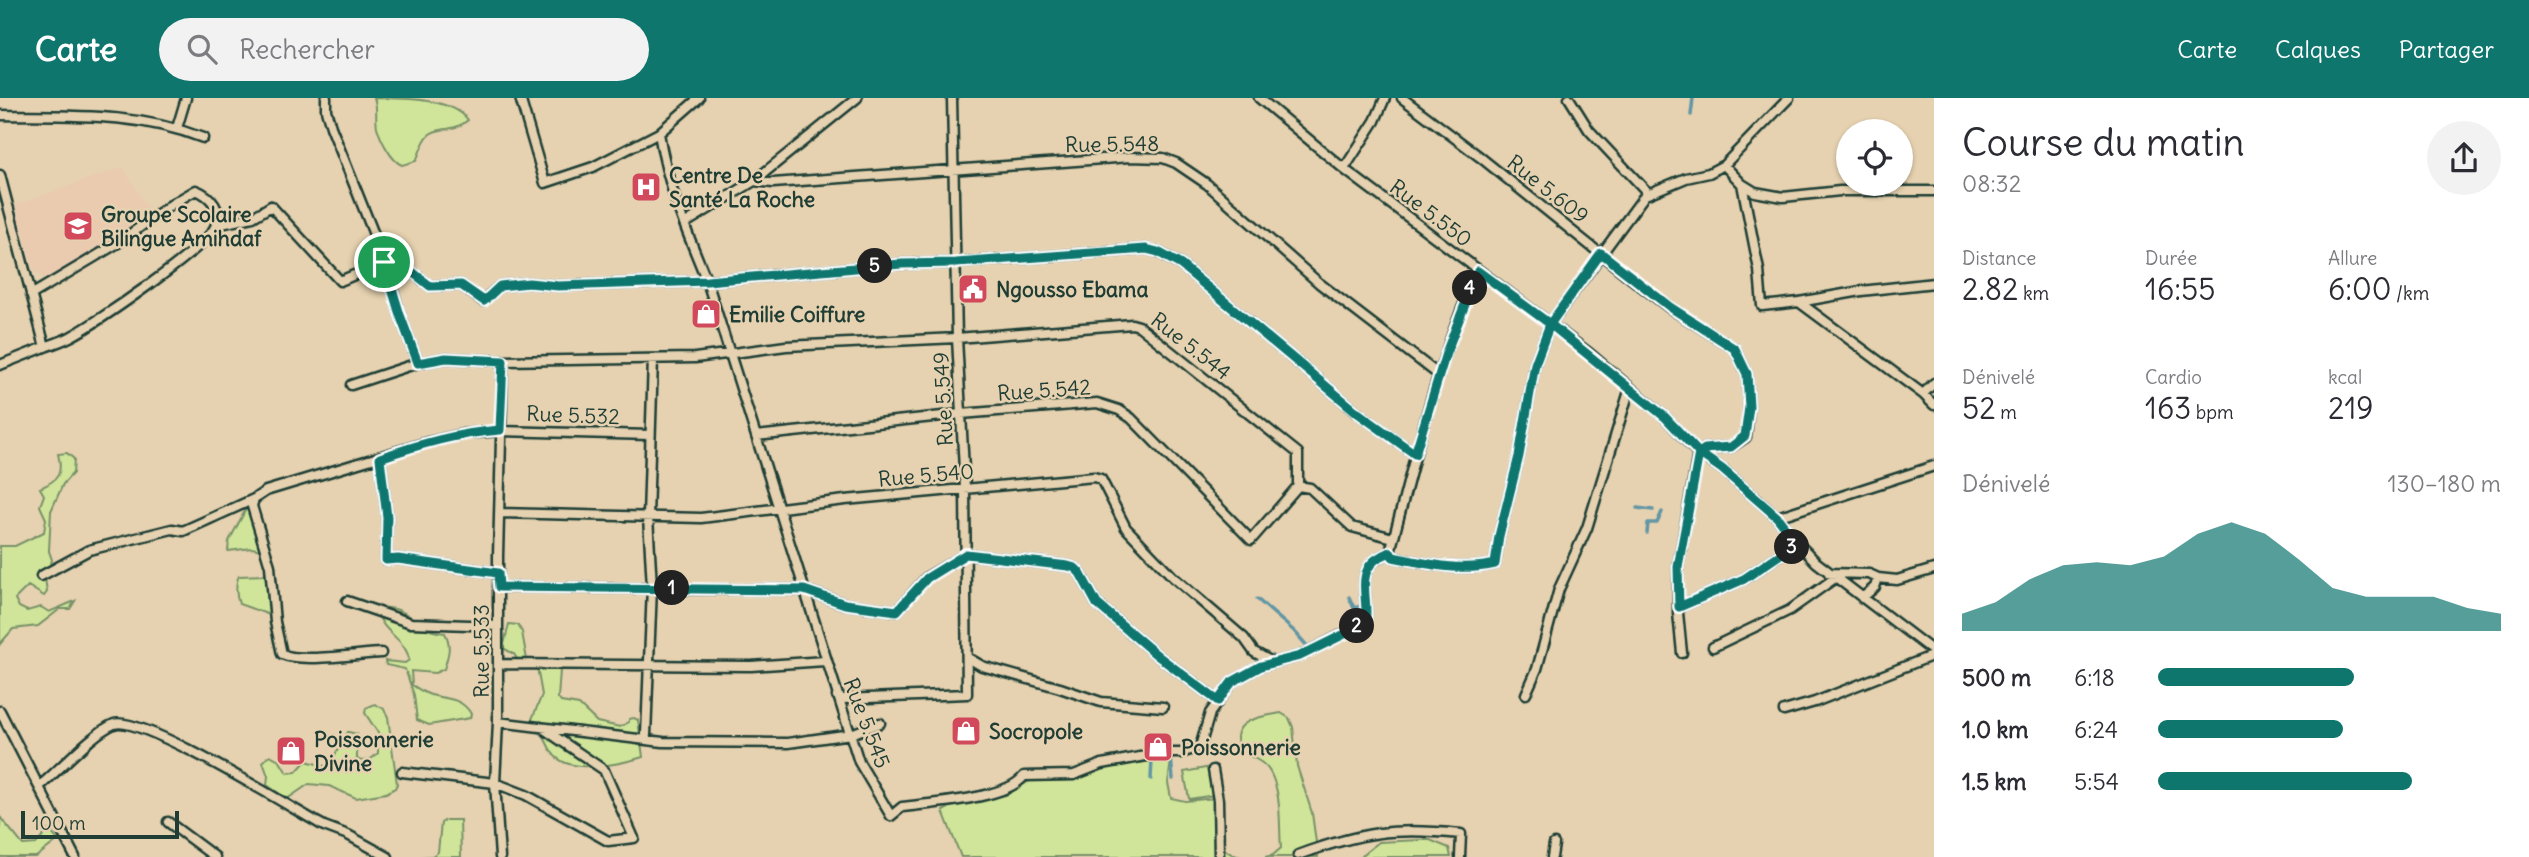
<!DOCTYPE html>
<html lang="fr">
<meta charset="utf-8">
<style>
body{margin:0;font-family:Delius,sans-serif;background:#f2f2f3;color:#2b2b33;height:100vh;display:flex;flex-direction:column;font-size:26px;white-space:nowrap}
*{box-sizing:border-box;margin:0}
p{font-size:23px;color:#7c7c81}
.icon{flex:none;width:38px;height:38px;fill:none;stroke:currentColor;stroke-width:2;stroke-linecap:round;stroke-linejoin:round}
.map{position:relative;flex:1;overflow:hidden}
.side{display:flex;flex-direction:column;background:#fff;width:595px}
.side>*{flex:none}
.fabs{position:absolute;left:1836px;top:21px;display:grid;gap:14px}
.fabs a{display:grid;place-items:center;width:77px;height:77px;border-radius:50%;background:#fff;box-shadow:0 2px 5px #0004;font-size:35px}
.scale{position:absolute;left:21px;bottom:18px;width:158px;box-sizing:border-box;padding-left:7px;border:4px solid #1f3d34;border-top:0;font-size:19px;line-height:24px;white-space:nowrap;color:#1f3d34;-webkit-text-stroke:5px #e6d2b0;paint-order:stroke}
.pin{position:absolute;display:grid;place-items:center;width:60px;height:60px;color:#fff;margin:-30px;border:4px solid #fff;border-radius:50%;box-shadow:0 2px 7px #0007}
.km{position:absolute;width:35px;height:35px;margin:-18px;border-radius:50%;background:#222;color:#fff;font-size:19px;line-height:35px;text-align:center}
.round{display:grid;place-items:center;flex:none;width:74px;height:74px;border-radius:37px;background:#f2f2f3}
.overview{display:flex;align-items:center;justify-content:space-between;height:119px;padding:0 28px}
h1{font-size:38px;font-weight:600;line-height:52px}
.stats{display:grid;grid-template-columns:repeat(3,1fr);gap:10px;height:119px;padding:7px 28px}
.stats div{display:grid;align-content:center}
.stats b{font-size:30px;font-weight:600}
.stats small{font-size:19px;font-weight:400}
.stats p{font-size:19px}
.chart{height:196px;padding:14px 28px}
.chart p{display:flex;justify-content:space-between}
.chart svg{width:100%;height:126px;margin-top:7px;fill:#0f766e;opacity:.7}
ul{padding:0 28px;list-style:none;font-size:23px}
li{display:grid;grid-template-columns:112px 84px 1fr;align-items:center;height:52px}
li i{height:18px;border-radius:9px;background:#0f766e}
header{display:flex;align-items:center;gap:42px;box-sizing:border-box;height:98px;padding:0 35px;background:#0f766e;color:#fff}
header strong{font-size:33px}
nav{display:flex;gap:38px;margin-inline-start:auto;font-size:24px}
.search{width:490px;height:63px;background:#f2f2f3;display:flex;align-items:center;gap:18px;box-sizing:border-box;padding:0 24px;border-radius:38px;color:#7c7c81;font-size:26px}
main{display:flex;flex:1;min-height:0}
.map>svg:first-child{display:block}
.built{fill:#eacbb0}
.green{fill:#d0e59a;stroke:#789167;stroke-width:2}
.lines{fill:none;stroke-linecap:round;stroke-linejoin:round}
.stream{stroke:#6296a5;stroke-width:3.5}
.street-casing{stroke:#1f3d34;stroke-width:13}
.street{stroke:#e6d2b0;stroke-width:8}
.route-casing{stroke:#fff;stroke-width:14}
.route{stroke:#0f766e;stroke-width:9}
.labels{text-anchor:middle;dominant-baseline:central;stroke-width:5;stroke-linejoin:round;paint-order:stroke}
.street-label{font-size:21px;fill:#1f3d34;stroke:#e6d2b0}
.poi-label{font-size:21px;font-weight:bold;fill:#1f3d34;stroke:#e6d2b0;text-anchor:start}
</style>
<header>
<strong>Carte</strong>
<div class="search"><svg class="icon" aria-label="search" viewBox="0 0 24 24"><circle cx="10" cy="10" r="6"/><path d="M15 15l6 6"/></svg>Rechercher</div>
<nav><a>Carte</a><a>Calques</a><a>Partager</a></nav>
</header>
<main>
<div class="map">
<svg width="1934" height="759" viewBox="0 0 1934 759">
<rect width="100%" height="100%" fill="#e6d2b0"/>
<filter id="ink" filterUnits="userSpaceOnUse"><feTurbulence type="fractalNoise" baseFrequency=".0143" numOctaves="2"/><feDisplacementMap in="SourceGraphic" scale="14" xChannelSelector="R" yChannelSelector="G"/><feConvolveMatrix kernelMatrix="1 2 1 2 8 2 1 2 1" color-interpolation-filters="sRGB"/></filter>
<g filter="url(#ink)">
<path class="built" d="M123,69L151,116L75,166L45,181L34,173L15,107Z"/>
<path class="green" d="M374,0C401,0 453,0 468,22C455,34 439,29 430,36C423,41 420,55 416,63L402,67C391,63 380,40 377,29C375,19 378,9 374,0Z
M67,355L74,361L73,375L63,386L51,413L49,453L52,462L45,480L47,494L44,498L28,488L15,501L19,509L27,513L41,509L49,514L75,503L70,511H60L38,528L13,531L0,546V448H15L44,434L46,421L40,408L44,397L40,390C59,382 63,375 58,356Z
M246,411L259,420L264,428L266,443L275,466V489L273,513L270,517L239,506C236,498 235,485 239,478L264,477L267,469L261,452L252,450L228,453L229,443Z
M381,509C386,510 393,510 398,512C419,520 416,532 445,535C452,548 448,558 444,571L435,575L411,573L412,587C417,590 423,594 428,596C444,602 461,598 471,616L470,620L429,627L417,622L414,597L405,571L386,567L385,563L405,565L409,562C407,541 379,533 378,513Z
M509,526L518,527L522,534L527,562L547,564L560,572L558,600L561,604L579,607L597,624L620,629L629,624V621L634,620L638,622L643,659C621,666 574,676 556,659C550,654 546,642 542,635L536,633L530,626L542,597L537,569L519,564L514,556L503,550Z
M375,606L384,611L388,619L397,686L395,690L386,695L356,700L329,688L309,686L287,701L267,687L268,678L263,664L270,657L279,662L287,675L296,674L306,663L328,669L348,634L357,636V661C366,666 372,661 378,655V635L365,615L366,610Z
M1281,615L1289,620L1293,629L1297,668L1312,715L1318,759H1265L1273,757L1281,750C1279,727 1282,695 1270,674C1264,663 1253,661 1244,654C1239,651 1237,646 1237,640C1237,620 1267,618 1281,615Z
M1161,662H1171L1168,685L1171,700L1185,703L1215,700C1213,725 1211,753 1241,759H961L943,713L958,705L1006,697L1031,682L1080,680L1108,669Z
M1211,669L1215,697L1189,701L1184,674Z
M0,719L23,747L36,746L49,732L58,742L36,759H0Z
M446,722H460L461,759H421L432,758L438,754L441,725Z
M1420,742H1430L1449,750L1451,759H1360L1379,744Z"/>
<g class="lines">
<path class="stream" d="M1691,17L1693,0
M1637,410L1653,412
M1647,435L1648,425H1657L1662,414
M1349,499L1354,510L1361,508
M1257,501L1294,533L1309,550
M1171,659L1173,681
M1151,681L1152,661"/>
<g class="street-casing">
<path id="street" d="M326,0V12L331,29L385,164L401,165L430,188L461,187L483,203L500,188L529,185L558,188L707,183L901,166L956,165L1146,151L1158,154L1181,167L1358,315L1415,356
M520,0L545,85L593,69L659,35
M699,0L659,35C667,87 687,135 707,183L859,664L891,718L902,709C932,705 1007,701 1024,678L1074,677L1102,666L1162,655H1181L1200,649L1210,615L1232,584L1261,568L1300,558L1365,525C1370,507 1356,478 1374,463C1379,459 1385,457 1390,454C1415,359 1437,263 1478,173
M1259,0L1344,71L1589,255L1665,319L1698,355L1722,371L1777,419L1792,439L1816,464L1934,554
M1402,0L1480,59L1628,178L1670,210L1735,251L1747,276L1749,309L1746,339L1731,349L1705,351L1698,355L1678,469V515L1682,555
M1569,0L1589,32L1648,95
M0,17C70,18 137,14 203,40
M177,30L186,0
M1724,67L1789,0
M1344,71L1375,23L1385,0
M0,77L45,249L0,267
M754,83L773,85L1130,59L1163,60L1176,65L1207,86L1319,185L1439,277
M1742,86L1755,94L1783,99L1840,93H1934
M684,126L754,83L857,0
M217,127L253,119L271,108L340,183L385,164L400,217L418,265L446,260L503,263L695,260L786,248L957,240L1132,226L1139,228L1298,355V388L1310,390L1352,429L1393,440
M31,197L118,145L172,106L196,92C211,98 223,112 215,129C205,151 95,226 70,239C62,243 53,246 45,249
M1799,204L1861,193L1934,185
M351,287L418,265
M1923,296L1934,285
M756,338L961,316L1097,305L1119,312L1131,320L1251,442L1298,388
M380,360L387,419L386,462L398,461L498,475
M254,401L252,408L270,468L275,524L282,556C300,565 359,556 381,555
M499,415L701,420L845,402L1094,379L1101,381L1126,430L1173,479L1244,540L1254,554L1272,564
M1777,419L1934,368
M1390,454L1393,459C1427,466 1461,474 1495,466L1499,438L1519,358L1535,266L1550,226L1645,97L1686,80L1709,75L1724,67L1742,86L1759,172L1762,208L1799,204L1923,296L1934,307
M1829,475L1869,476L1878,480L1897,482L1934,471
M41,478L89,452L172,431L183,433L254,401L266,393L428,344L463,336L500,333L650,337
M499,489L804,492L845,506L897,513L927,479L966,456L1068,468L1075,470L1080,475L1097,506L1158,558L1218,603
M1862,500L1875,489L1878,480
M347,503L411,525L498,528
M1679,509L1744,481L1797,445
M1713,549L1790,512L1835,480
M968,560L982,568L1060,590L1101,604L1163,609
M498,566L751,568L825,563
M1526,596L1537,571L1559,491L1587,430L1630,290
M837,598L843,601L967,596L965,391L957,240L952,0
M0,613L75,759
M1784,613L1815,604L1934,557
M498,624L663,644L788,645L851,636L880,625
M646,637L652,489L648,419L653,261
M1213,672L1218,702L1219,759
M402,674L495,685L526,697L608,743L634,740L604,672L541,629
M40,688C58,673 94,634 114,626C141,616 291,710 324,728L348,737L388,759
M168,724L215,759
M1298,757C1362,734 1393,729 1461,736L1460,759
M500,759L495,685L498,624V458L503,263
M1552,759L1554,746"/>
</g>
<use href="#street" class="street"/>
</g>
</g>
<g class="lines" filter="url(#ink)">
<g class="route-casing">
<path id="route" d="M384,164L400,217L418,265L446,260L503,263L500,332C458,335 420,346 380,360L387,419L386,462L398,461L498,475L499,489L804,492L845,506L897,513L927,480L966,456L1068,468L1075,470L1080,475L1097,506L1158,558L1218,603L1232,584L1261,568L1300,558L1365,526C1370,507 1356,478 1374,463C1378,459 1385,457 1390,454L1393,459C1427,466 1461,474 1495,466L1499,438L1519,358L1535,266L1550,226L1665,319L1699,355L1722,371L1777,419L1797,445L1744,481L1679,509L1678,469L1699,355L1705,351L1731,349L1745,338L1749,309L1747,276L1735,251L1670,209L1601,155L1550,226L1478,173L1446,255L1415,356L1358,315L1181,167L1158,154L1146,151L956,165L901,166L707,183L558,188L529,185L500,188L484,203L461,187L430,188L401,165L384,164"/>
</g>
<use href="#route" class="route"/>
</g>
<defs>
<g id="hospital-square" transform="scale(1.575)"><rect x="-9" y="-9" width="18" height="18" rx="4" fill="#d1495b" stroke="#e6d2b0"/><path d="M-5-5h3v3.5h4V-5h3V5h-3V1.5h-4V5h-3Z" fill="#fff"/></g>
<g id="school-square" transform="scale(1.575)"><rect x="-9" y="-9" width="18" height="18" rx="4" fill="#d1495b" stroke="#e6d2b0"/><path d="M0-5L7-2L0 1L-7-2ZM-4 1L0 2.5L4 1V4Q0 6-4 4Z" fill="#fff"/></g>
<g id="civic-square" transform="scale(1.575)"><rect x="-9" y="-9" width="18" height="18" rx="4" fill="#d1495b" stroke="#e6d2b0"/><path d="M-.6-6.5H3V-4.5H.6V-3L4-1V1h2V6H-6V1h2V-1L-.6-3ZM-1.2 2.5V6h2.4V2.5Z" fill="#fff"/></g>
<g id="shop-square" transform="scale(1.575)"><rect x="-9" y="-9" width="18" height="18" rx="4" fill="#d1495b" stroke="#e6d2b0"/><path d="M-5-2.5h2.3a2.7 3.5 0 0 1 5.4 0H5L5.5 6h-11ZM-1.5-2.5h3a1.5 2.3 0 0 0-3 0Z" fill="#fff"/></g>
</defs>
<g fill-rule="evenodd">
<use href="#hospital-square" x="646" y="89"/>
<use href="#school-square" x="78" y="128"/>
<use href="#civic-square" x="973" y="191"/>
<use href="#shop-square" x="706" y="216"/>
<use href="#shop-square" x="966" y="633"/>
<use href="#shop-square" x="1158" y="649"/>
<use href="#shop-square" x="291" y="653"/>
</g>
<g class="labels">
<g class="street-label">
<text transform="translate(1112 46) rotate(-1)">Rue 5.548</text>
<text transform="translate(1548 91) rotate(38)">Rue 5.609</text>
<text transform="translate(1431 115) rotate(37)">Rue 5.550</text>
<text transform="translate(1191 248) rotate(38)">Rue 5.544</text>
<text transform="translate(1044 292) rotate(-4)">Rue 5.542</text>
<text transform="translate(943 301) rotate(-93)">Rue 5.549</text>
<text transform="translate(573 317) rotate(2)">Rue 5.532</text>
<text transform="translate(926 377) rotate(-5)">Rue 5.540</text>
<text transform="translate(481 553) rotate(-90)">Rue 5.533</text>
<text transform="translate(867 625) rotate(69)">Rue 5.545</text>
</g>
<g class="poi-label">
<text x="669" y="77">Centre De<tspan x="669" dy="24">Santé La Roche</tspan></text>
<text x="101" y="116">Groupe Scolaire<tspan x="101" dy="24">Bilingue Amihdaf</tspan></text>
<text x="996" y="191">Ngousso Ebama</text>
<text x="729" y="216">Emilie Coiffure</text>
<text x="989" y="633">Socropole</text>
<text x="314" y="641">Poissonnerie<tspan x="314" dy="24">Divine</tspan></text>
<text x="1181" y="649">Poissonnerie</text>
</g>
</g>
</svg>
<div class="fabs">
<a><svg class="icon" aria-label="locate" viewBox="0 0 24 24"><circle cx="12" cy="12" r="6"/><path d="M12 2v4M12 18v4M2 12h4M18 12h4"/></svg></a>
</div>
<div class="scale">100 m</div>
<div class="pin" style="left:384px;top:164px;background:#1e9e55"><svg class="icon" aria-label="arrive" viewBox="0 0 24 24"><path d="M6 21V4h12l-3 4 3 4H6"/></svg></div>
<b class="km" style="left:672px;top:490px">1</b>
<b class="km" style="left:1357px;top:528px">2</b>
<b class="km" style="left:1792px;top:449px">3</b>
<b class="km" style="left:1470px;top:190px">4</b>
<b class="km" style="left:875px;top:168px">5</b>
</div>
<section class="side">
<div class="overview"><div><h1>Course du matin</h1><p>08:32</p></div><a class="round"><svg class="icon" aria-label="share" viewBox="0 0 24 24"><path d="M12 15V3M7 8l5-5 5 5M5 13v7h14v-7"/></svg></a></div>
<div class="stats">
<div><p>Distance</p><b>2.82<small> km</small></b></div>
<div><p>Durée</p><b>16:55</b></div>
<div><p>Allure</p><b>6:00<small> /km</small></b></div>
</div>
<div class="stats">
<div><p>Dénivelé</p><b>52<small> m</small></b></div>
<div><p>Cardio</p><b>163<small> bpm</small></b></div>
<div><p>kcal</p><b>219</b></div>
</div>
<div class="chart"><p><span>Dénivelé</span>130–180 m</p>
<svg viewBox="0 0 160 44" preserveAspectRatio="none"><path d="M0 44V38L10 34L20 26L30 21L40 20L50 21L60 18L70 10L80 6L90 10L100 19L110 29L120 32L130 32L140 32L150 36L160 38V44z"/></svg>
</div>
<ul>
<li><b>500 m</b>6:18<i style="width:57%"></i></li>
<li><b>1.0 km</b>6:24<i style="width:54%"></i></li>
<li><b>1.5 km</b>5:54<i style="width:74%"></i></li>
</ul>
</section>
</main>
